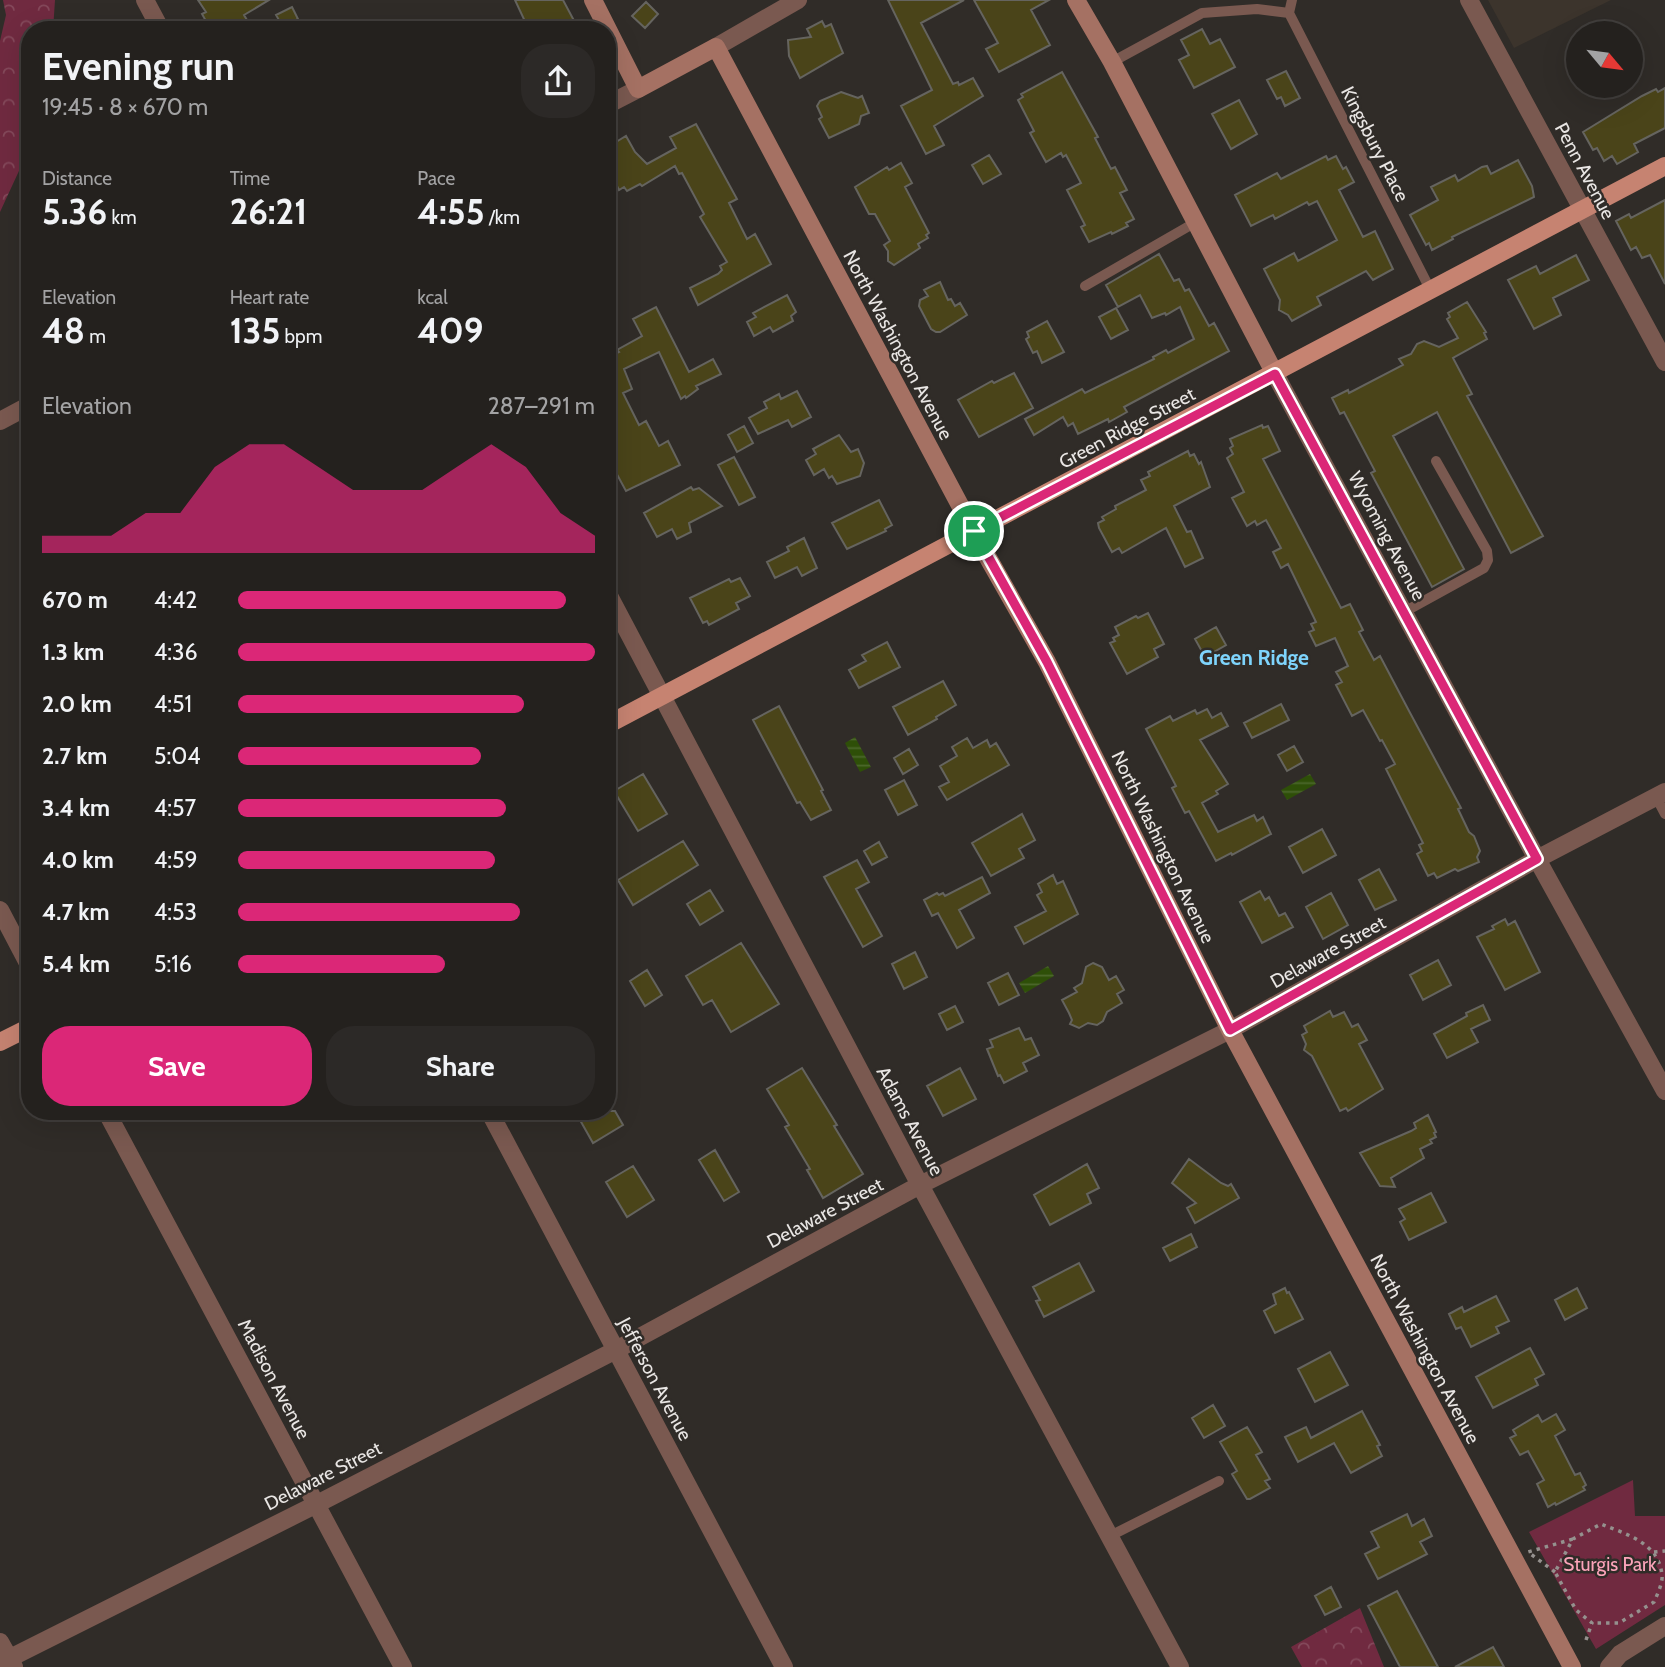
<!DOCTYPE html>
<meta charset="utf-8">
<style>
body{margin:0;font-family:Cabin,sans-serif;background:#2c2927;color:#f1f3f6;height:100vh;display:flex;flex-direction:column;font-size:26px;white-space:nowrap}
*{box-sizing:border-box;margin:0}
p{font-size:23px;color:#a3a3a4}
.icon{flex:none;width:38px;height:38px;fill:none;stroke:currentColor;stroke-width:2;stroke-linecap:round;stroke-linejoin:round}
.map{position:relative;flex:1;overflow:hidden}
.side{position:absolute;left:21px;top:21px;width:595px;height:1099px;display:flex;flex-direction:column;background:#24211e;border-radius:28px;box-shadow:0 7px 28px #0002,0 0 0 2px #413e3c}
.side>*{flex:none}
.needle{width:46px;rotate:119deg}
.tools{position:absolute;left:1566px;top:21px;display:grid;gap:14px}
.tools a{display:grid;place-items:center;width:77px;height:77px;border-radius:50%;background:#24211e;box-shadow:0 7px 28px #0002,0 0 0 2px #413e3c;font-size:35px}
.pin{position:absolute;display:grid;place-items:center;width:60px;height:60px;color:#fff;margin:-30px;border:4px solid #fff;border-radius:50%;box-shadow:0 2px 7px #0007}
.round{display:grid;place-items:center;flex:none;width:74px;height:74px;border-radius:28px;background:#2c2927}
.headline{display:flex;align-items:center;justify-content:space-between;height:119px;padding:0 21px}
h1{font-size:38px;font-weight:800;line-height:52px}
.stats{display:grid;grid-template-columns:repeat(3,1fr);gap:10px;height:119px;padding:7px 21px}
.stats div{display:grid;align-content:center}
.stats b{font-size:35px;font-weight:800}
.stats small{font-size:19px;font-weight:400}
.stats p{font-size:19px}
.chart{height:196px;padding:14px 21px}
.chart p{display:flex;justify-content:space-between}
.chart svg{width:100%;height:126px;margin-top:7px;fill:#db2777;opacity:.7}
.primary-button{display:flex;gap:14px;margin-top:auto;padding:14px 21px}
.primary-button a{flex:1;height:80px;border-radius:28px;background:#db2777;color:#fff;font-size:28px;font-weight:800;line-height:80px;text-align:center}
.primary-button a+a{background:#2c2927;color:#f1f3f6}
ul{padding:0 21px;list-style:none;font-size:23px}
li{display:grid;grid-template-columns:112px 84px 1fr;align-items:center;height:52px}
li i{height:18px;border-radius:9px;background:#db2777}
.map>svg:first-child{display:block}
.built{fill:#3c342c}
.forest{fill:url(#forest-crowns)}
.green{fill:#702a40}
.water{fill:url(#water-rules)}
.building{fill:#4a4419;stroke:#65645f;stroke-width:2}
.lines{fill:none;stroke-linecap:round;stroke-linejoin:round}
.path{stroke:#95918e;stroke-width:3.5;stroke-dasharray:3.5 5;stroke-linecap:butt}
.lane{stroke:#7a5950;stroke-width:10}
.street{stroke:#7a5950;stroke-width:18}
.secondary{stroke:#a57163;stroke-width:18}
.primary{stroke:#c68371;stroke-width:18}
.route-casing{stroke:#fff;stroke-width:14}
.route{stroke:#db2777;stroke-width:9}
.labels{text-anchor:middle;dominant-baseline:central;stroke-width:5;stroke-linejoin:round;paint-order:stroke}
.street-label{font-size:19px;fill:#e9e6e4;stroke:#302c28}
.park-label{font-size:19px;fill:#fca4ba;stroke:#302c28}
.neighbourhood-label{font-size:21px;font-weight:bold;fill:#7ed4fc;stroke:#302c28}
</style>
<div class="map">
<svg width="1665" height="1667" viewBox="0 0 1665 1667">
<defs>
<pattern id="forest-crowns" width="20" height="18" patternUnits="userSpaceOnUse" patternTransform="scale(1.75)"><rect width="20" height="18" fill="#702a40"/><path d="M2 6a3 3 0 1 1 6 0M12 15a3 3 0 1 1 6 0" fill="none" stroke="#84495b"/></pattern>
<pattern id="water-rules" width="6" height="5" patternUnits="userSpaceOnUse" patternTransform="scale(1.75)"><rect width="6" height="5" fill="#2e4f08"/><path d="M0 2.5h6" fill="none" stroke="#4c682c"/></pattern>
</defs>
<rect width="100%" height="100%" fill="#302c28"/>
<path class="built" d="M1488,0H1611L1514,48Z"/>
<path class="forest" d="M3,0H55L53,30H30V147L0,212V41L6,15Z
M1360,1608L1384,1667H1302L1291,1647Z"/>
<path class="green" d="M1633,1480L1635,1516H1665V1605L1596,1649L1529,1532Z"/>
<path class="water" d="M855,737L871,767L860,772L845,743Z
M1310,774L1316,784L1287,800L1281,790Z
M1048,966L1054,976L1025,993L1019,983Z"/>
<path class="building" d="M198,0H269L244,15L253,30H211L202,14L206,12Z
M515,0H563L579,30H529Z
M888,0H964L921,23L953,84L958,82L959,85L973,78L983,96L934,126L944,145L926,154L901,106L932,90Z
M974,0H1049L1031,10L1050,45L999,72L986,49L998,43Z
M646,2L658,14L645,28L632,16Z
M292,7L298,19L283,27L276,15Z
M822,21L825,27L831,24L843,53L800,78L789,56L788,40L811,37L807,29Z
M1202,29L1210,44L1220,39L1235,67L1194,88L1179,60L1189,55L1181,40Z
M1286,71L1300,98L1285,106L1281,97L1277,99L1267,80Z
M1062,72L1098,137L1095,138L1111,169L1115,167L1127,190L1120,193L1134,219L1126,223L1128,226L1112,234L1111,232L1089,242L1081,227L1085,225L1067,190L1081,183L1066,155L1063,157L1061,153L1046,162L1030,133L1034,131L1018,100L1023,97L1021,94Z
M1665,88V128L1634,144L1638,152L1617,164L1612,156L1604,161L1597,148L1593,150L1583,132L1642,96L1656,89L1658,92Z
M841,92L858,98L862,96L869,113L861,116L859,124L829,138L819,119L822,117L817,106L820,101Z
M1239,100L1257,134L1231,149L1212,114Z
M696,124L737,199L729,203L747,239L755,234L771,264L698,305L690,288L718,274L722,270L720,266L727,262L700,217L704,214L682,173L679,174L675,166L642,186L640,184L627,191L624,187L619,190L614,180L607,183V127L616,142L626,136L635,152L647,164L676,148L670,137Z
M989,155L1001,174L983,184L972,165Z
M1326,156L1328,160L1336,156L1343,169L1346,167L1354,182L1339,190L1363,237L1375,231L1393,269L1373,280L1366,271L1317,297L1321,305L1292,321L1288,315L1279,310L1280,300L1264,269L1294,253L1298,261L1337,240L1317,201L1309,205L1307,202L1275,219L1273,215L1251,226L1235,195L1277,173L1281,179Z
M1518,160L1532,186L1534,197L1452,237L1453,239L1432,250L1429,243L1426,245L1410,215L1438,200L1431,187L1455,175L1458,181L1482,167L1487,166L1491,174Z
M901,163L912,183L905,187L929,233L926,235L928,238L918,244L920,248L894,265L888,261V251L884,245L890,241L875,214H869L855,187L887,167L889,170Z
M1665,200V284L1650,255L1642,258L1636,247L1631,250L1616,221L1629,214L1631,218Z
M1159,254L1174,281L1179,279L1185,291L1189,289L1209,326L1214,323L1229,351L1124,407L1127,412L1109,422L1108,419L1078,434L1073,423L1068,426L1063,417L1034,435L1025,419L1082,389L1085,393L1154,359L1153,357L1166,350L1168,353L1194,339L1180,307L1166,315L1165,313L1152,318L1140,295L1118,307L1106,285Z
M1576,255L1589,280L1553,298L1561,315L1534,329L1508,280L1536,266L1540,274Z
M940,282L948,300L951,299L955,306L960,303L967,315L940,332H936L931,329L919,306L920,300L928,296L924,290Z
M787,295L796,312L791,316L793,321L773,332L770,327L754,336L747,322L756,317L753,313Z
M1467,302L1486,332L1484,333L1487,339L1453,358L1472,394L1467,396L1543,536L1511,553L1437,412L1393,436L1464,569L1432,587L1371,473L1375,471L1344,412L1340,414L1332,398L1348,390L1349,393L1403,365L1399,359L1411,354L1417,344L1424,341L1439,347L1458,338L1447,319L1450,317L1448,313Z
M656,307L689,372L713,359L721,374L696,386L698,389L686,398L685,396L681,399L659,352L624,369L632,389L623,393L639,425L646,421L659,446L668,441L680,465L626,491L607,456V358L619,352L617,350L642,336L633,319Z
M1116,308L1128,330L1111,339L1099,317Z
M1047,321L1064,352L1042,363L1037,351L1033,353L1026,339L1029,337L1027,332Z
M1014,373L1033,408L979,437L958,400L992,381L994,383Z
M797,391L811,417L792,427L788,420L758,434L749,418L767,408L764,402L779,394L781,399Z
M1262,425L1263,428L1268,426L1280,451L1263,459L1341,608L1350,604L1363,630L1359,632L1374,660L1380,656L1408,709L1461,808L1458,809L1469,832L1474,836L1480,851L1477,857L1479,862L1458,871L1455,869L1437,878L1434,873L1428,876L1417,854L1422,851L1419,845L1423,843L1386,769L1395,764L1382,740L1380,741L1363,710L1352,716L1336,685L1342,682L1336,672L1348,666L1335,638L1316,646L1309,632L1314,630L1311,624L1316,622L1288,564L1281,568L1273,552L1281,548L1266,520L1257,525L1255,521L1247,526L1232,498L1244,492L1227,458L1233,454L1230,448L1233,446L1230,439Z
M744,426L753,443L737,452L728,435Z
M839,435L851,452L858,449L864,463L860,476L837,484L832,476L829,478L824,469L814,475L806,460L816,454L813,449Z
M1188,451L1190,456L1194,454L1199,464L1201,462L1210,487L1174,506L1187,532L1191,531L1203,558L1185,567L1166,528L1122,553L1119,548L1112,552L1099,528L1098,523L1104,520L1102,517L1116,509L1115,506L1146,490L1141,480L1150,476L1148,472Z
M734,457L755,497L739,505L718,465Z
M691,487L693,490L699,488L722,506L689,523L691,532L677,539L672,529L657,537L644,513Z
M879,500L892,525L885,529L886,531L847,549L832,523Z
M804,538L817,568L802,576L797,567L775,578L767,562L789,551L787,547Z
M740,578L750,596L736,603L739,609L709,625L707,621L703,623L690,598L729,579L731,582Z
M1148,613L1164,644L1154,649L1158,657L1127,674L1110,643L1115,641L1113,638L1119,635L1115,627L1136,616L1138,618Z
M1216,627L1226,645L1205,657L1195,639Z
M887,642L900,667L859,688L849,670L866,661L862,655Z
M943,681L956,705L936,717L937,719L908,735L893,707Z
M1281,704L1289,720L1252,738L1244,723Z
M779,706L823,790L821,791L831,810L811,820L800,802L797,803L753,720Z
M1207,709L1212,718L1221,713L1228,726L1200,740L1228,784L1216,791L1218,794L1202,803L1218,832L1254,815L1257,821L1263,817L1271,834L1232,855L1231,853L1216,861L1189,811L1185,813L1172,788L1176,786L1146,729L1170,716L1173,721L1195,710L1197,714Z
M967,738L973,748L987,740L990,747L996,743L1009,765L947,800L939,787L949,782L940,766L957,756L952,747Z
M1294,746L1303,762L1287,771L1278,755Z
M909,749L918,765L903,774L894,758Z
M643,774L667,814L638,831L614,791Z
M904,780L917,805L898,815L885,790Z
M1022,814L1035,840L1019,849L1024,858L991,876L972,843Z
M1322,829L1336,855L1303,873L1289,847Z
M683,841L698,865L633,905L618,880Z
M879,842L887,857L872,865L864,851Z
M857,860L869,882L856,889L882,936L863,947L824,877Z
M1379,869L1396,900L1375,910L1359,880Z
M1053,875L1057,884L1063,881L1078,914L1024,944L1015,927L1046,911L1037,895L1042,892L1038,884Z
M982,877L990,893L959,910L974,938L957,948L938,913L932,916L924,900L937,893L939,895L943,893L945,896Z
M710,890L723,911L700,925L687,904Z
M1260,891L1265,900L1269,897L1279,916L1285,913L1293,927L1262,943L1240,902Z
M1331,893L1348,925L1323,939L1306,907Z
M1505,919L1508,925L1515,921L1540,972L1505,990L1477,937L1494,929L1492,926Z
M741,943L779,1004L731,1032L712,1000L703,1005L686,976Z
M915,952L927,977L904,989L892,964Z
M1438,960L1451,985L1423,1000L1410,975Z
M1093,963L1102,967L1109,980L1116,976L1124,990L1117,994L1122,1003L1107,1012L1103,1021L1097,1025L1088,1023L1079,1028L1070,1024L1072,1020L1069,1013L1062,1000L1077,992L1074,988L1082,983L1086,967Z
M647,970L662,995L645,1006L630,981Z
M1008,973L1019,995L999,1005L988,983Z
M1483,1005L1490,1020L1471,1029L1478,1042L1447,1058L1434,1034L1467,1016L1466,1013Z
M955,1006L963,1022L947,1030L939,1014Z
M1330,1011L1333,1017L1344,1012L1352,1027L1358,1024L1367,1040L1359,1044L1383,1089L1348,1111L1346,1108L1340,1111L1312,1056L1304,1050L1306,1044L1302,1035L1307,1032L1304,1026Z
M1019,1028L1025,1040L1031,1038L1039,1055L1023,1063L1027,1071L1004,1083L1000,1075L998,1076L987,1049L993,1047L990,1040Z
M802,1068L837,1125L834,1126L863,1174L823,1198L807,1170L810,1169L785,1127L789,1125L767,1089Z
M960,1068L976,1099L943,1116L927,1086Z
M594,1111H615L623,1125L593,1143L580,1120Z
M1428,1115L1436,1132L1434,1133L1436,1137L1430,1140L1432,1143L1420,1149L1424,1158L1391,1178L1395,1187L1380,1186L1360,1153L1411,1131L1416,1128L1414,1123Z
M715,1150L739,1192L724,1201L699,1160Z
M1189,1159L1221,1183L1228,1186L1231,1184L1239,1198L1195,1223L1187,1208L1196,1203L1172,1183Z
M1087,1164L1099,1188L1087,1194L1091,1203L1050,1225L1034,1195Z
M633,1166L654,1200L627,1217L606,1182Z
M1431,1193L1446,1222L1409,1240L1400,1222L1405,1219L1399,1209Z
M1191,1234L1197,1247L1170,1261L1163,1248Z
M1079,1263L1094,1291L1044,1317L1036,1301L1040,1300L1033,1287Z
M1285,1288L1287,1293L1289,1292L1303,1319L1275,1333L1264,1311L1276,1304L1273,1294Z
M1577,1288L1587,1308L1565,1320L1555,1300Z
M1496,1296L1509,1321L1496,1327L1499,1333L1471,1347L1461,1327L1456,1329L1449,1314L1462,1307L1464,1312Z
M1530,1348L1544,1374L1535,1379L1538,1385L1493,1408L1476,1377Z
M1330,1352L1348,1385L1315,1402L1298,1369Z
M1213,1405L1225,1426L1204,1438L1192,1418Z
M1362,1411L1380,1445L1377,1446L1382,1456L1351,1473L1334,1443L1298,1462L1285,1437L1306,1427L1311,1438Z
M1556,1414L1565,1430L1555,1436L1575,1475L1580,1473L1586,1485L1583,1487L1585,1490L1556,1505L1555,1503L1548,1507L1537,1484L1544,1480L1528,1451L1520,1455L1510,1438L1516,1435L1513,1430L1538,1415L1542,1422Z
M1247,1427L1262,1452L1256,1455L1270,1479L1265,1481L1270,1488L1250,1499H1247L1232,1474L1237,1471L1220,1442Z
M1407,1514L1412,1526L1424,1519L1432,1536L1420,1542L1427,1554L1378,1579L1365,1554L1379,1547L1371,1532Z
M1331,1587L1341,1607L1325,1615L1315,1596Z
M1397,1591L1438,1667H1400L1368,1606Z
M1493,1647L1504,1667H1455Z"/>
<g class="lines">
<path class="path" d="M1654,1552L1665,1551
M1555,1572L1528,1552L1573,1539
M1586,1640L1592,1623L1576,1610L1555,1572L1573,1539L1601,1524C1626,1534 1659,1543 1662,1575C1663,1583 1657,1595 1654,1602L1619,1623H1592"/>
<path class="lane" d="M1289,13L1431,291
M1112,62L1202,13L1257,9L1289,13L1292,0
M1085,286L1196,222
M1404,612L1484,568L1488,560L1487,551L1436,461
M1656,797L1665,814
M1110,1536L1219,1481"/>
<path class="street" d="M145,0L161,30
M1469,0L1665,362
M716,47L798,0
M607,105L638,89
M1275,374L1537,859L1665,1091
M0,421L30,405
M607,592L920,1185L1180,1667
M0,910L30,967
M106,1111L403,1667
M489,1111L784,1667
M0,1642L14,1667
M0,1663L317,1504L616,1350L920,1185L1230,1030L1537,859L1665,792
M1609,1667L1620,1654L1665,1626"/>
<path class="secondary" d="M593,0L638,89L716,47L987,556L1047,662L1230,1030L1572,1667
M1076,0L1112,62L1275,374"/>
<path class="primary" d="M607,725L1665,166
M0,1042L30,1027"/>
</g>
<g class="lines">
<g class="route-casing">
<path id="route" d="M1275,374L1537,859L1230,1030L1047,662L974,531Z"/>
</g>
<use href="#route" class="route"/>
</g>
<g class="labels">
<g class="street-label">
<text transform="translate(1375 144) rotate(63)">Kingsbury Place</text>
<text transform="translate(1585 171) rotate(62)">Penn Avenue</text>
<text transform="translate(898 345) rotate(62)">North Washington Avenue</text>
<text transform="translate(1127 428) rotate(-28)">Green Ridge Street</text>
<text transform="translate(1387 536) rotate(62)">Wyoming Avenue</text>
<text transform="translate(1163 847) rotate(64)">North Washington Avenue</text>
<text transform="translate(1328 952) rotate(-29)">Delaware Street</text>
<text transform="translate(910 1121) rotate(62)">Adams Avenue</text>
<text transform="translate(825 1213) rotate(-28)">Delaware Street</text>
<text transform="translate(1425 1349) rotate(62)">North Washington Avenue</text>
<text transform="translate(274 1379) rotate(62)">Madison Avenue</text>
<text transform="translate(655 1379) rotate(62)">Jefferson Avenue</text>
<text transform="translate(323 1476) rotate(-27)">Delaware Street</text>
</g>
<g class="park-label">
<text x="1610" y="1564">Sturgis Park</text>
</g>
<g class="neighbourhood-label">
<text x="1254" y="657">Green Ridge</text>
</g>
</g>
</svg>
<div class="tools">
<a><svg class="needle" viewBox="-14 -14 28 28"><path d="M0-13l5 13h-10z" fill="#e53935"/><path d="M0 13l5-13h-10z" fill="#a3a3a4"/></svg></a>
</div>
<div class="pin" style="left:974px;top:531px;background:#1e9e55"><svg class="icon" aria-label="arrive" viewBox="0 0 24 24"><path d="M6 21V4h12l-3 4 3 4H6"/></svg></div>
<section class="side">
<div class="headline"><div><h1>Evening run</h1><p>19:45 · 8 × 670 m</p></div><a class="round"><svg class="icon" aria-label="share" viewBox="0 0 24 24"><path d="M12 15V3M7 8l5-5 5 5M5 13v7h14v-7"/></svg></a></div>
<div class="stats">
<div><p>Distance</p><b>5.36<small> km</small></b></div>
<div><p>Time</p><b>26:21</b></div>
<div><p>Pace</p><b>4:55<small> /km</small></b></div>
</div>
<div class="stats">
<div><p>Elevation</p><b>48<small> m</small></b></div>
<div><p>Heart rate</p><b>135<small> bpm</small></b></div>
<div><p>kcal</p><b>409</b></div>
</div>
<div class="chart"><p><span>Elevation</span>287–291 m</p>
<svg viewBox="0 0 160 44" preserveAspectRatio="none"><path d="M0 44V38L10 38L20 38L30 30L40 30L50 14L60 6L70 6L80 14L90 22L100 22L110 22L120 14L130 6L140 14L150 30L160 38V44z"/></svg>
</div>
<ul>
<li><b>670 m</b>4:42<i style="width:92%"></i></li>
<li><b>1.3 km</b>4:36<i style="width:100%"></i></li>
<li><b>2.0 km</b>4:51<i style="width:80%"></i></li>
<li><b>2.7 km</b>5:04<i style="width:68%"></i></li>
<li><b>3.4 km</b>4:57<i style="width:75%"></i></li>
<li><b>4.0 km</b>4:59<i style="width:72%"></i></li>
<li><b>4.7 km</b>4:53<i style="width:79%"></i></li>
<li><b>5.4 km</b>5:16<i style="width:58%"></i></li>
</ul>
<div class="primary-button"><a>Save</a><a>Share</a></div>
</section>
</div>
